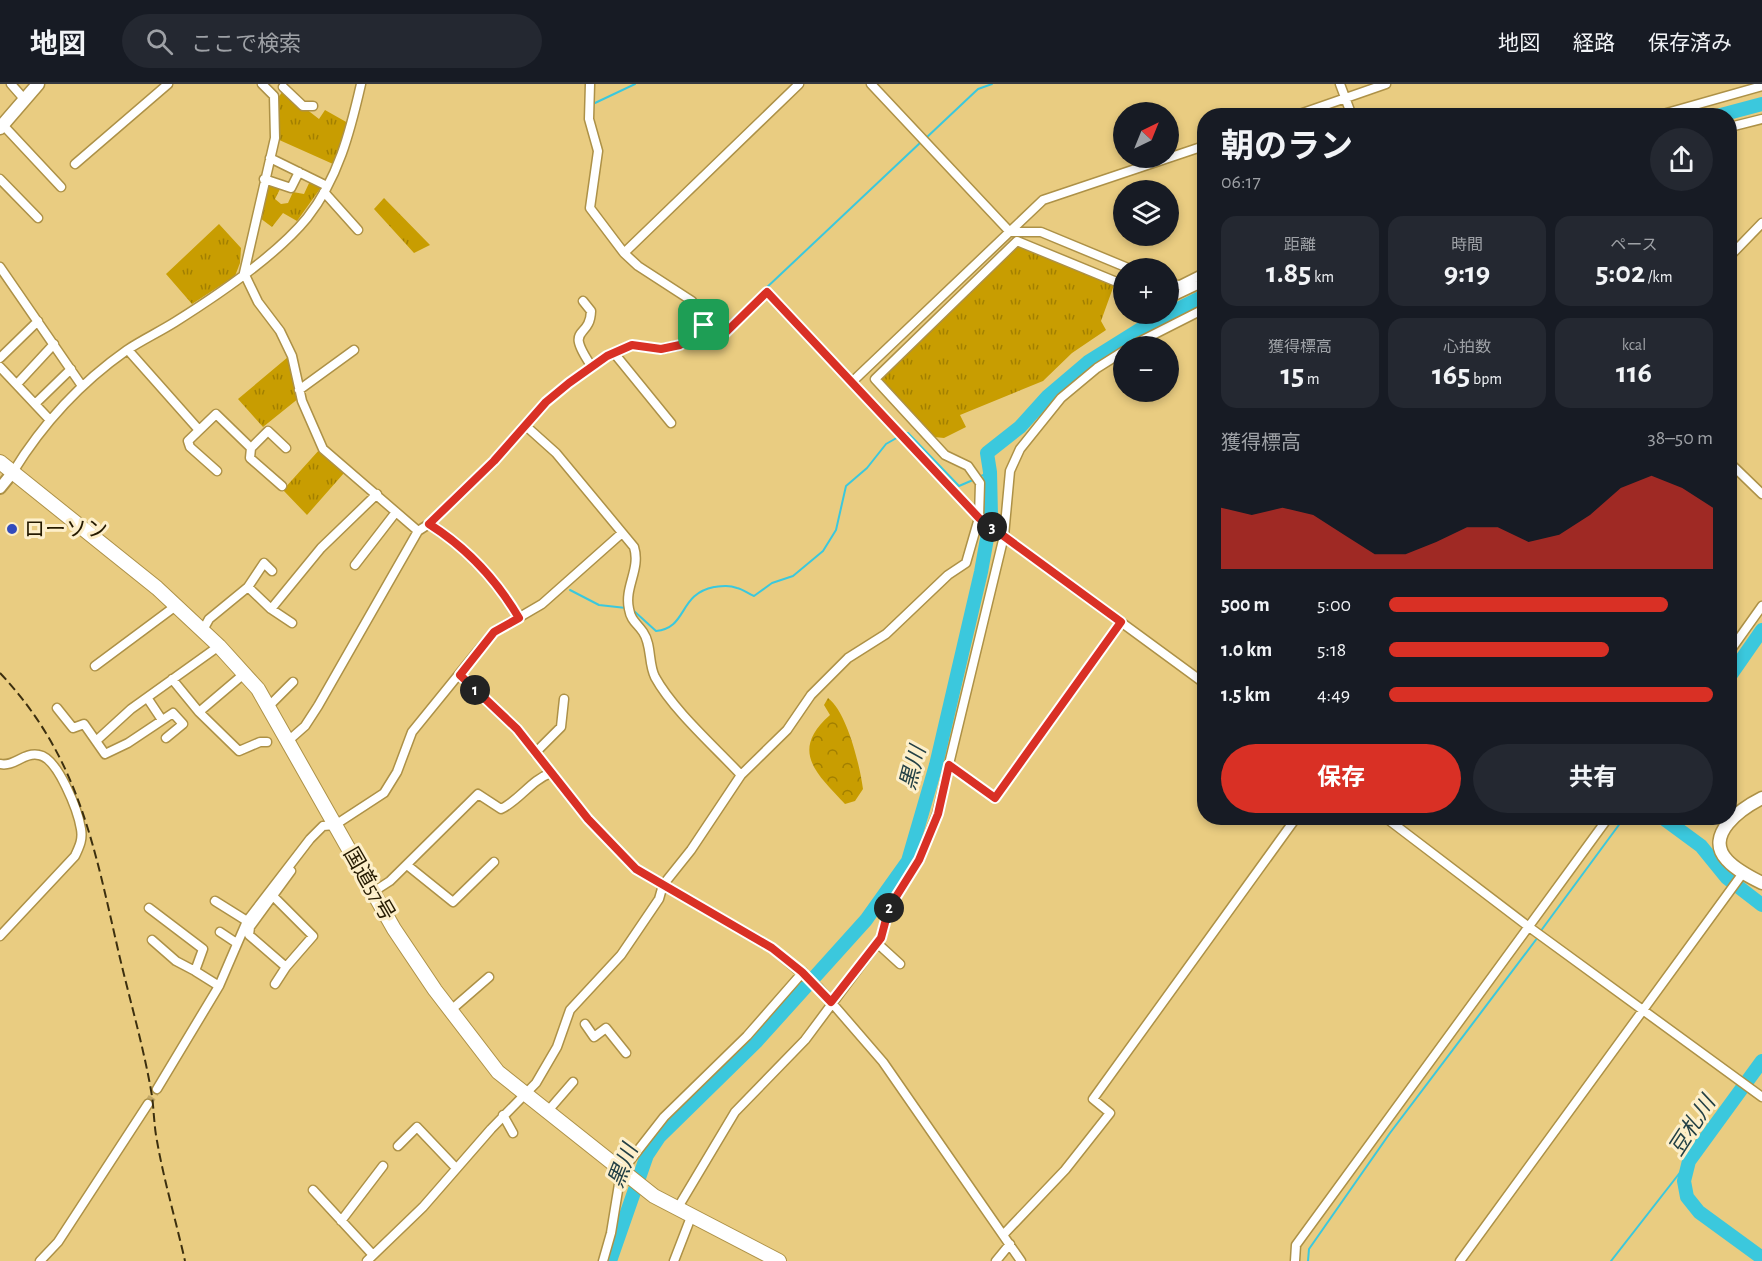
<!DOCTYPE html>
<html lang="ja">
<meta charset="utf-8">
<style>
body{margin:0;font-family:"Alegreya Sans","Noto Sans JP",sans-serif;background:#242831;color:#f1f3f6;height:100vh;display:flex;flex-direction:column;font-size:22px;white-space:nowrap}
*{box-sizing:border-box;margin:0}
p{font-size:20px;color:#9ea1a6}
.icon{flex:none;width:33px;height:33px;fill:none;stroke:currentColor;stroke-width:2;stroke-linecap:round;stroke-linejoin:round}
.map{position:relative;flex:1;overflow:hidden}
.sheet{position:absolute;left:1197px;top:24px;width:540px;height:717px;display:flex;flex-direction:column;background:#171b24;border-radius:24px;box-shadow:0 3px 9px #0003}
.sheet>*{flex:none}
.needle{width:39px;rotate:43deg}
.tools{position:absolute;left:1113px;top:18px;display:grid;gap:12px}
.tools a{display:grid;place-items:center;width:66px;height:66px;border-radius:50%;background:#171b24;box-shadow:0 3px 9px #0003;font-size:30px}
.pin{position:absolute;display:grid;place-items:center;width:51px;height:51px;color:#fff;margin:-26px;border-radius:12px;box-shadow:0 3px 9px #0006}
.km{position:absolute;width:30px;height:30px;margin:-15px;border-radius:50%;background:#222;color:#fff;font-size:16px;line-height:30px;text-align:center}
.round{display:grid;place-items:center;flex:none;width:63px;height:63px;border-radius:32px;background:#242831}
.summary{display:flex;align-items:center;justify-content:space-between;height:102px;padding:0 24px}
h1{font-size:33px;font-weight:700;line-height:45px}
.metrics{display:grid;grid-template-columns:repeat(3,1fr);gap:9px;height:102px;padding:6px 24px}
.metrics div{display:grid;align-content:center;border-radius:15px;background:#242831;text-align:center}
.metrics b{font-size:30px;font-weight:700}
.metrics small{font-size:16px;font-weight:400}
.metrics p{font-size:16px}
.chart{height:168px;padding:12px 24px}
.chart p{display:flex;justify-content:space-between}
.chart svg{width:100%;height:108px;margin-top:6px;fill:#d93025;opacity:.7}
.action{display:flex;gap:12px;margin-top:auto;padding:12px 24px}
.action a{flex:1;height:69px;border-radius:36px;background:#d93025;color:#fff;font-size:24px;font-weight:700;line-height:69px;text-align:center}
.action a+a{background:#242831;color:#f1f3f6}
ul{padding:0 24px;list-style:none;font-size:20px}
li{display:grid;grid-template-columns:96px 72px 1fr;align-items:center;height:45px}
li i{height:15px;border-radius:8px;background:#d93025}
header{display:flex;align-items:center;gap:36px;box-sizing:border-box;height:84px;padding:0 30px;background:#171b24;border-bottom:2px solid #363941}
header strong{font-size:28px}
nav{display:flex;gap:33px;margin-inline-start:auto;font-size:21px}
.search{width:420px;height:54px;background:#242831;display:flex;align-items:center;gap:15px;box-sizing:border-box;padding:0 21px;border-radius:33px;color:#9ea1a6;font-size:22px}
.map>svg:first-child{display:block}
.grass{fill:url(#grass-tufts)}
.forest{fill:url(#forest-crowns)}
.lines{fill:none;stroke-linecap:round;stroke-linejoin:round}
.stream{stroke:#3bc8dd;stroke-width:2}
.river{stroke:#3bc8dd;stroke-width:14}
.minor-tunnel{stroke:#c2a867;stroke-width:8;stroke-dasharray:8 4;stroke-linecap:butt}
.minor-casing{stroke:#ad9147;stroke-width:11}
.tertiary-casing{stroke:#ad9147;stroke-width:14}
.secondary-casing{stroke:#ad9147;stroke-width:15}
.primary-casing{stroke:#ad9147;stroke-width:15}
.trunk-casing{stroke:#ad9147;stroke-width:16}
.minor{stroke:#fff;stroke-width:8}
.tertiary{stroke:#fff;stroke-width:10}
.secondary{stroke:#fff;stroke-width:12}
.primary{stroke:#fff;stroke-width:12}
.trunk{stroke:#fff;stroke-width:14}
.rail{stroke:#3c2f0f;stroke-width:2;stroke-dasharray:9 4.5;stroke-linecap:butt}
.route-casing{stroke:#fff;stroke-width:12}
.route{stroke:#d93025;stroke-width:8}
.poi-dot{fill:#324bbc;stroke:#fdefca;stroke-width:2}
.labels{text-anchor:middle;dominant-baseline:central;stroke-width:6;stroke-linejoin:round;paint-order:stroke}
.poi-label{font-size:21px;fill:#251a00;stroke:#fdefca;text-anchor:start}
.street-label{font-size:21px;fill:#251a00;stroke:#fdefca}
.water-label{font-size:22px;font-style:italic;fill:#234045;stroke:#fdefca}
</style>
<header>
<strong>地図</strong>
<div class="search"><svg class="icon" aria-label="search" viewBox="0 0 24 24"><circle cx="10" cy="10" r="6"/><path d="M15 15l6 6"/></svg>ここで検索</div>
<nav><a>地図</a><a>経路</a><a>保存済み</a></nav>
</header>
<div class="map">
<svg width="1762" height="1177" viewBox="0 0 1762 1177">
<defs>
<pattern id="grass-tufts" width="24" height="20" patternUnits="userSpaceOnUse" patternTransform="scale(1.5)"><rect width="24" height="20" fill="#c89d01"/><path d="M3 7l-1-3M5 7V3M7 7l1-3M15 17l-1-3M17 17v-4M19 17l1-3" fill="none" stroke="#a27f01"/></pattern>
<pattern id="forest-crowns" width="20" height="18" patternUnits="userSpaceOnUse" patternTransform="scale(1.5)"><rect width="20" height="18" fill="#c89d01"/><path d="M2 6a3 3 0 1 1 6 0M12 15a3 3 0 1 1 6 0" fill="none" stroke="#a27f01"/></pattern>
</defs>
<rect width="100%" height="100%" fill="#e9cc81"/>
<path class="grass" d="M283,7L319,35L325,26L348,39L333,80L277,55L279,43L277,15Z
M310,97L322,102L297,137L283,129L272,143L260,134L266,98L281,103L275,115L281,120L288,119L293,108L304,110Z
M384,114L430,161L414,169L374,125Z
M219,140L241,164L240,179L235,192L192,220L166,190Z
M1018,159L1114,201L1101,237L1106,246L1072,269L1043,297L960,331L966,343L944,354L934,353L879,294Z
M288,273L299,314L263,343L238,315Z
M320,365L344,389L307,431L283,406Z"/>
<path class="forest" d="M828,614C847,628 860,682 863,705L855,717L845,720C817,690 789,667 830,631L824,621Z"/>
<g class="lines">
<path class="stream" d="M595,19L635,0
M926,54L978,5L992,0
M764,206L921,58
M714,249L721,246L755,214
M905,350L908,349L959,402L973,396
M979,393L990,388
M570,506L599,521L626,524
M634,527L656,547C688,544 678,510 714,503C722,502 729,501 737,504C743,505 748,510 754,512L772,499L793,492L823,467L836,446L846,402L867,384L886,360L900,352
M1540,848L1624,734
M1308,1177L1309,1165L1390,1049L1538,853
M1611,1177L1689,1077"/>
<path class="river" d="M1717,32L1762,20
M1730,592L1762,546
M1663,734L1701,762L1727,794L1762,821
M1762,977L1689,1077L1684,1097L1687,1113L1699,1128L1762,1174
M610,1177L647,1071L659,1053L756,958L866,836L908,777L936,681L981,488L991,432L990,388L987,369L1020,343L1048,312L1088,278L1152,238L1204,212"/>
<path class="minor-tunnel" d="M148,1020L157,1005"/>
<g class="minor-casing">
<path id="minor" d="M11,0L25,16
M262,0L274,12L275,54L244,189L258,218L280,247L292,272L302,317L323,365L418,447
M590,0L589,35L598,67L590,124L624,169L638,182L692,217L709,250L717,257L767,208L979,434L1204,599
M871,0L1010,148H1041L1128,184
M1340,0L1352,32
M283,3L303,22H313
M1294,32L1386,0
M1656,32L1762,2
M3,41L61,103
M1730,43L1762,35
M270,74L327,102
M75,80L168,0
M0,95L38,134
M264,95L291,104L299,88
M324,108L358,146
M624,169L799,0
M1730,172L1762,139
M0,183L82,302
M1168,200L1180,201L1204,189
M1168,215L1204,198
M583,217L591,227C590,257 563,240 592,283
M1131,262L1204,225
M128,266L199,346
M614,269L671,339
M0,274L38,237
M0,283L49,335
M853,297L1043,116L1204,62
M17,300L54,260
M299,306L354,266
M36,319L71,285
M527,343L556,369L634,463C641,485 624,503 629,525C631,537 637,539 643,548C652,561 648,579 655,593C673,626 715,663 741,691
M1730,379L1762,410
M217,387L190,363L188,357L216,330L251,364
M13,388C43,339 80,299 127,266C142,256 159,248 175,238C218,211 275,173 307,134C338,95 350,48 361,0
M282,402L250,374L251,364L268,347L286,364
M429,440C467,464 496,495 519,534
M355,481L396,428
M272,487L264,479L248,503L271,525L292,539
M271,525L321,464L377,410
M203,546L209,535L248,503
M1730,567L1762,522
M95,582L177,521
M460,592L517,645L588,735L636,785L772,864L819,904L883,978L1021,1177
M172,595L199,628L245,589
M148,615L162,636
M269,622L293,598
M57,624L73,644L84,640L105,670L128,659L173,629L183,640L166,654
M199,628L239,667L260,658H267
M96,657L131,625L219,562
M288,657L305,642L318,622L418,447L429,440L494,377L546,318L569,299L607,272L632,261L661,265L680,261L704,241
M535,669L561,643L564,615
M0,680C15,683 23,668 39,671C58,674 78,727 81,745C83,756 79,763 75,772L0,852
M949,681L995,714L1121,538
M1386,734L1529,843L1762,1013
M407,781L453,818L494,778
M373,808L390,797L478,710L501,725C520,716 531,696 551,689
M274,813L313,852L286,883L249,851L250,843L291,787
M215,817L247,837
M149,824L203,865L195,887L219,902
M220,848L235,858
M152,856L176,877L195,887
M877,859L900,880
M275,900L286,883
M451,926L489,893
M585,940L594,953L606,944L626,969
M157,1005L219,902L247,837L310,755L323,742L335,741L384,709L397,688L412,648L477,568L494,548L542,520L622,449
M547,1028L573,998
M503,1031L513,1049
M398,1062L417,1043L456,1084
M313,1106L373,1171
M677,1125L735,1028L805,956L881,854L889,824L919,776L937,730L1004,452L1010,387L1020,365L1061,314L1097,284L1124,267
M341,1137L383,1082
M1004,1150L1065,1086L1110,1029L1093,1015L1296,734
M40,1177L58,1158L148,1020
M367,1177L423,1123L491,1045L536,999L557,963L570,926L621,871L659,815L663,801L691,766L741,691L787,646L811,611L848,574L886,550L948,491L966,479L979,434L980,399L968,382L945,371L875,295L1017,157L1124,201
M603,1177L611,1149L621,1088L664,1033L747,952L803,888
M674,1177L691,1133
M996,1177L1010,1160
M1295,1177L1296,1161L1608,734
M1460,1177L1743,789"/>
</g>
<g class="tertiary-casing">
<path id="tertiary" d="M0,404L13,388"/>
</g>
<g class="secondary-casing">
<path id="secondary" d="M1762,714C1742,724 1703,751 1727,776C1736,786 1750,793 1762,799"/>
</g>
<g class="primary-casing">
<path id="primary" d="M0,44L38,0"/>
</g>
<g class="trunk-casing">
<path id="trunk" d="M0,378L157,504L219,562L258,605L394,845L435,906L498,988L654,1112L779,1177"/>
</g>
<use href="#minor" class="minor"/>
<use href="#tertiary" class="tertiary"/>
<use href="#secondary" class="secondary"/>
<use href="#primary" class="primary"/>
<use href="#trunk" class="trunk"/>
<path class="rail" d="M0,589C79,673 94,762 119,870C130,917 144,964 152,1012C154,1027 154,1042 157,1057C164,1097 176,1137 185,1177"/>
</g>
<g class="lines">
<g class="route-casing">
<path id="route" d="M767,208L979,434L1121,538L995,714L949,681L938,730L919,776L889,824L881,854L831,918L802,888L772,864L636,785L588,735L517,645L460,591L494,548L519,534C496,495 467,464 429,440L494,377L546,318L569,299L607,272L632,261L661,265L680,261L704,241L717,257Z"/>
</g>
<use href="#route" class="route"/>
</g>
<circle class="poi-dot" cx="12" cy="445" r="6"/>
<g class="labels">
<g class="poi-label">
<text x="24" y="445">ローソン</text>
</g>
<g class="street-label">
<text transform="translate(369 800) rotate(60)">国道57号</text>
</g>
<g class="water-label">
<text transform="translate(913 684) rotate(-75)">黒川</text>
<text transform="translate(1692 1042) rotate(-57)">豆札川</text>
<text transform="translate(623 1082) rotate(-68)">黒川</text>
</g>
</g>
</svg>
<div class="tools">
<a><svg class="needle" viewBox="-14 -14 28 28"><path d="M0-13l5 13h-10z" fill="#e53935"/><path d="M0 13l5-13h-10z" fill="#9ea1a6"/></svg></a>
<a><svg class="icon" aria-label="layers" viewBox="0 0 24 24"><path d="M12 4l9 5-9 5-9-5zM3 14l9 5 9-5"/></svg></a>
<a>+</a>
<a>−</a>
</div>
<div class="pin" style="left:704px;top:241px;background:#1e9e55"><svg class="icon" aria-label="arrive" viewBox="0 0 24 24"><path d="M6 21V4h12l-3 4 3 4H6"/></svg></div>
<b class="km" style="left:475px;top:606px">1</b>
<b class="km" style="left:889px;top:824px">2</b>
<b class="km" style="left:992px;top:443px">3</b>
<section class="sheet">
<div class="summary"><div><h1>朝のラン</h1><p>06:17</p></div><a class="round"><svg class="icon" aria-label="share" viewBox="0 0 24 24"><path d="M12 15V3M7 8l5-5 5 5M5 13v7h14v-7"/></svg></a></div>
<div class="metrics">
<div><p>距離</p><b>1.85<small> km</small></b></div>
<div><p>時間</p><b>9:19</b></div>
<div><p>ペース</p><b>5:02<small> /km</small></b></div>
</div>
<div class="metrics">
<div><p>獲得標高</p><b>15<small> m</small></b></div>
<div><p>心拍数</p><b>165<small> bpm</small></b></div>
<div><p>kcal</p><b>116</b></div>
</div>
<div class="chart"><p><span>獲得標高</span>38–50 m</p>
<svg viewBox="0 0 160 44" preserveAspectRatio="none"><path d="M0 44V19L10 22L20 19L30 22L40 30L50 38L60 38L70 33L80 27L90 27L100 33L110 30L120 22L130 11L140 6L150 11L160 19V44z"/></svg>
</div>
<ul>
<li><b>500 m</b>5:00<i style="width:86%"></i></li>
<li><b>1.0 km</b>5:18<i style="width:68%"></i></li>
<li><b>1.5 km</b>4:49<i style="width:100%"></i></li>
</ul>
<div class="action"><a>保存</a><a>共有</a></div>
</section>
</div>
